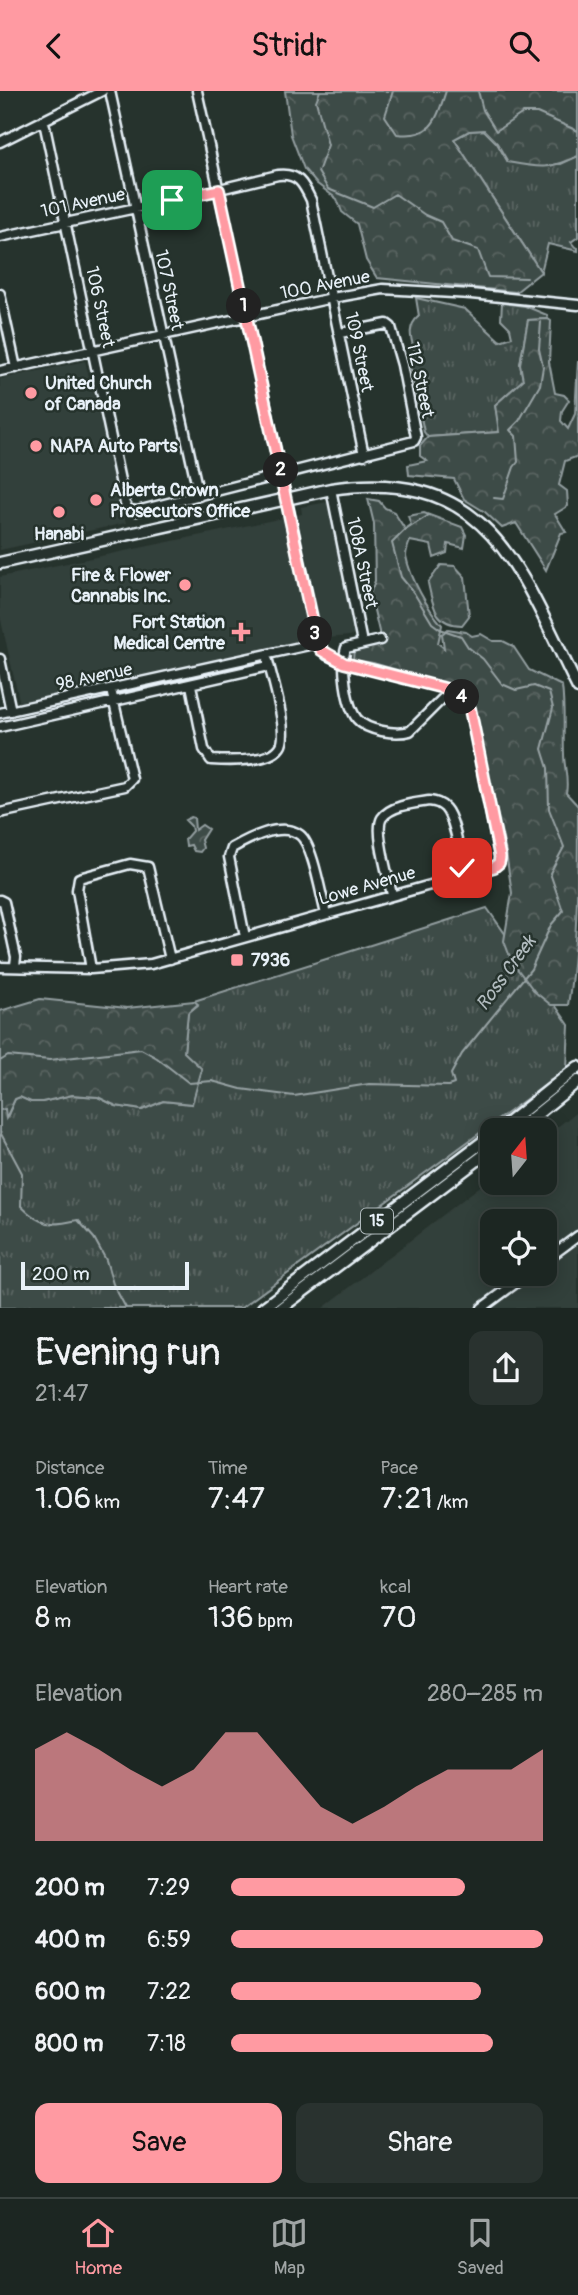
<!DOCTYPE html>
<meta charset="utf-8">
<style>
body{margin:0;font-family:Pangolin,sans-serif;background:#29322f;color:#f1f3f6;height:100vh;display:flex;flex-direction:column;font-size:26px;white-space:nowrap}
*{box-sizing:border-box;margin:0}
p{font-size:23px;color:#a0a5a5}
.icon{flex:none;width:38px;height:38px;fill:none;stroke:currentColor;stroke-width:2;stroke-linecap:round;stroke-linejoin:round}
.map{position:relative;height:1217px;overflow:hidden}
.panel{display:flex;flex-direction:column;background:#1c2622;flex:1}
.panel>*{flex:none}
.needle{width:46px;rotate:17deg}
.fabs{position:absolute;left:480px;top:1027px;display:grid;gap:14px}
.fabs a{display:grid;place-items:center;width:77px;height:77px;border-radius:14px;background:#1c2622;box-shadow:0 4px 18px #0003,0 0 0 2px #3a4340;font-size:35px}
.scale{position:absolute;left:21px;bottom:18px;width:168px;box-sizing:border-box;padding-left:7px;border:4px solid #e8f1f8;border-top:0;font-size:19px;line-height:24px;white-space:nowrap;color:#e8f1f8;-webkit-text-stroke:5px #26332d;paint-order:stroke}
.pin{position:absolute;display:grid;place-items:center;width:60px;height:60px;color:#fff;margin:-30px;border-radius:14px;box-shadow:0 4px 10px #0006}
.km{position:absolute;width:35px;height:35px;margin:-18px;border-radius:50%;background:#222;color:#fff;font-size:19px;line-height:35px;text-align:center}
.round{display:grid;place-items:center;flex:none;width:74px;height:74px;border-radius:14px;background:#29322f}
.headline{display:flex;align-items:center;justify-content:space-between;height:119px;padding:0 35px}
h1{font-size:38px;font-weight:600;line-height:52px}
.metrics{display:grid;grid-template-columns:repeat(3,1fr);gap:10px;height:119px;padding:7px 35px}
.metrics div{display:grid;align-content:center}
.metrics b{font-size:30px;font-weight:600}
.metrics small{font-size:19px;font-weight:400}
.metrics p{font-size:19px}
.chart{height:196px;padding:14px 35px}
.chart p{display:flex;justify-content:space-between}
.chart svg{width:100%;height:126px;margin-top:7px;fill:#ff9aa2;opacity:.7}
.action{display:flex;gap:14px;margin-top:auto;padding:14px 35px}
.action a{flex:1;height:80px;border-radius:14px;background:#ff9aa2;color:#111;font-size:28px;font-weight:600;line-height:80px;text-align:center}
.action a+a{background:#29322f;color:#f1f3f6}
ul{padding:0 35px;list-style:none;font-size:23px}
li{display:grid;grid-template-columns:112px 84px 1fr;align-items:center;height:52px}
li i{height:18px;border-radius:9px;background:#ff9aa2}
header{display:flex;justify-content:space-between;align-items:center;height:91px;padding:0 35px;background:#ff9aa2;color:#111;font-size:32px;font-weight:600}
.tabs{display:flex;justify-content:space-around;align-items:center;height:98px;border-top:2px solid #3a4340;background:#1c2622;font-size:19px;color:#a0a5a5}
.tabs a{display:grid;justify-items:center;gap:4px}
.tabs .active{color:#ff9aa2}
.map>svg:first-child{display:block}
.built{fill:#333f3a;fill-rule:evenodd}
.grass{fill:url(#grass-tufts);stroke:#939ea0;stroke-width:2}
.forest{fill:url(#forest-crowns);stroke:#939ea0;stroke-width:2}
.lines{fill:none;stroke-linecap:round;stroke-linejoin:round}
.stream{stroke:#98a3a5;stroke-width:2}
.minor-casing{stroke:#e8f1f8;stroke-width:13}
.major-casing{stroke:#e8f1f8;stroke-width:15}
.minor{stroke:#26332d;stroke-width:8}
.major{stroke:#26332d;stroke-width:10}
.route-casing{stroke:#fff;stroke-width:14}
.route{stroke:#ff9aa2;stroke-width:9}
.poi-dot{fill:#ff9aa2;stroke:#26332d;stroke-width:2.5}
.labels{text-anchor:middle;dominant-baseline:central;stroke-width:5;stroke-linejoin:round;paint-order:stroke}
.shield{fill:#26332d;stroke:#aeb8bb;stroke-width:2}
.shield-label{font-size:16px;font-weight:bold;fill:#e8f1f8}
.street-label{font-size:18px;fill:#e8f1f8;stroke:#26332d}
.poi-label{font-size:18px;font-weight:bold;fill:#e8f1f8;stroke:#26332d;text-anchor:start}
.water-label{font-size:19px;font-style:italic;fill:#b3bdc0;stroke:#26332d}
</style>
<header><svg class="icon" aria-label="back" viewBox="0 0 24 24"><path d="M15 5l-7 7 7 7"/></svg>Stridr<svg class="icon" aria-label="search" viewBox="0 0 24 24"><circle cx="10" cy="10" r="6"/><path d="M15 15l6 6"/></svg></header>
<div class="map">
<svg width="578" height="1217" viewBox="0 0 578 1217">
<defs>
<pattern id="grass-tufts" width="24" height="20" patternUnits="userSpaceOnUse" patternTransform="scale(1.75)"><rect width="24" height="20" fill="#3e4b47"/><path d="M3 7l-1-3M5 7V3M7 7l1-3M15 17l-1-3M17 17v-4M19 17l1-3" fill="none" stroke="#5a6562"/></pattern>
<pattern id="forest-crowns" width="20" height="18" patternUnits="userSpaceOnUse" patternTransform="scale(1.75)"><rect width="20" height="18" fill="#3e4b47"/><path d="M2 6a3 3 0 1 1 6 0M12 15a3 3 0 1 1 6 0" fill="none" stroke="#5a6562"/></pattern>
</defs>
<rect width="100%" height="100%" fill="#26332d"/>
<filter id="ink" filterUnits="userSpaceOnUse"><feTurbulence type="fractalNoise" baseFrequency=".0143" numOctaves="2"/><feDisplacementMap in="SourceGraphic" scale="14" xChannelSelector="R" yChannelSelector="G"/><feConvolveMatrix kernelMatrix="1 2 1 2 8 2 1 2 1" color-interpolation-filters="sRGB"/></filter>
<g filter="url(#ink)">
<path class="built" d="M85,270L126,432L0,459V288Z
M338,409L360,544L306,549L20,613L0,525V486L302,423L301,416Z
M578,1020V1217H323L492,1086V1092H544V1046ZM492,1130H544V1183H492Z"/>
<path class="grass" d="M484,39L497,52L508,71L561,73L578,65V146L571,151L575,156L578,157V160L548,153L541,181L454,48L469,40Z
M416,207L465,218L500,250L512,246L510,237L501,228L502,212L525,215L547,224L548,228L528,229L520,273L523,289L495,314L500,341L428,346L424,341L409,269L416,266C412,250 405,237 419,225Z
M487,817L569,934L567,978L241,1217H0V1019L5,1018L7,1026L15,1008L20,1006L31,1011H42L72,1004L98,1006L116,1015L142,1019L163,1010L192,1013L184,961L188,922L198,914L194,910Z"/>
<path class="forest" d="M285,0H578V65C548,79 540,77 508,71L497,52L484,39L469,40L454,48L541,181L516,201L377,187L366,169L357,133L342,121L337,108L316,92L304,78L291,44Z
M548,228L551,230L549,271L555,302L564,304L569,309L562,320L561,330L568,338L575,323L578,270V365L565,370L559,394L567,400L568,415L555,423L566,441L561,442L546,479L516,432L502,437L485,421L464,408L454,388L409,384L408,374L427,370L420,365V355L428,346L499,341L495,314L523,289L520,273L528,229Z
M368,408L379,410L385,417L394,421L405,438L411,434L408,425L424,422L462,436L466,444L464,457L448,453L447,462L434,467L431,454L410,450C408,455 406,460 406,465C410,487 428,518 442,534L438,552L444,557L442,543L448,538L466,541L472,545L481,543L493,550H503L513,555L529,579L562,595C565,618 563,640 564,663C564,676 569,689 566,702L578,715C578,780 578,851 568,914H551L535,901L512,871L504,850L512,802L506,762L470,600L373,572L353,569L354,557L381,549L370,502L375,490L374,433Z
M441,474L455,475L465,486L469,525L462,534C435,534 433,515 428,492Z
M191,726L194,727L195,739L202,734L208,738L201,749L203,757L200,761L194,760L191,754L186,755L185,748L192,740L191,735L185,729Z
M40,908L127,917L194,910L198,913L188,922L184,961L202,978L192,1013L163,1010L142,1019L116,1015L98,1006L72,1004L42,1011H31L20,1006L15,1008L6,1027L5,1018L0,1019V920Z"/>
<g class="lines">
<path class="stream" d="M320,0L316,10L328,54L318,81L328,98L373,116L395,103L425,124L441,131L452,150L478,159L488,186L527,187
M393,0L385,25L397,43C433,47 436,29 446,0
M478,0L483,19L496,40L523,22H537L578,40
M494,407L503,408L514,376L518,371L516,345L510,339L519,330L540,294L543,276L539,258L541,231
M0,970L8,965L50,969L141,958L157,967L189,992L212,990L241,998L294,1005L369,993L448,995L454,993L451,983L462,963L531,878L551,834L563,820L550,782L564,756L549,718L548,677L542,658L553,617L549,601L534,595L516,599L502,593L483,568L468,556L461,545L440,538L432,532L414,502L401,486L392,452L404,440L429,424
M0,1041L22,1082L21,1115C42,1136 51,1135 78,1129L94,1147L106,1169L113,1193L126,1217"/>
<g class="minor-casing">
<path id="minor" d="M110,0L199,405
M44,31L125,413L129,419L137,420L414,350L416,346L402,274L391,236L387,233L340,242
M0,51L102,0
M0,146L178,108L278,84C298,82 303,92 311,109L364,364
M0,203L16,277
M0,280L332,207L383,198L471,203L578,214
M331,398L362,552
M380,549L346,557C341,573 346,614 357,628C367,640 396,644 410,640L451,599
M0,568L11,620
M191,594L204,658L211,669C228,670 269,672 280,656C290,643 272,587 268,570
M0,622L318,552
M0,636L269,575
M0,722L125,695L132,688L111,599
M392,804C389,788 374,739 382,727C391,714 416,712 429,710C436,711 440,712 445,717C456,729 460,768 464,784
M0,809L4,811L16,866L15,874
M245,846L229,766L232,757C248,748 281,730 300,744C313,754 321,805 326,823
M0,876L91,878L151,873L494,776L500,769L470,618L465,609L451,599L344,572L327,564L318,552L197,0
M91,878L77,799L79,787L130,773L148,776L170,868
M544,1170L578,1145
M482,1217L528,1183"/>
</g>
<g class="major-casing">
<path id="major" d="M0,472L331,398C490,375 519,478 578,597
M498,1040L578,976
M516,1040L578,990
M263,1217L492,1044
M281,1217L492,1058"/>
</g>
<use href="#minor" class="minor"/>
<use href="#major" class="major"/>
</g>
</g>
<g class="lines" filter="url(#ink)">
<g class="route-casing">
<path id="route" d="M172,109L219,99L316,548L321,559L344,572L451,599L465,609L470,618L500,766L499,772L494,776L464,784L462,777"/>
</g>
<use href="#route" class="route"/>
</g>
<g class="poi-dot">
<circle cx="31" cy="302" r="7"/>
<circle cx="36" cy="355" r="7"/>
<circle cx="96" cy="409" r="7"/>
<circle cx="59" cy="421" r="7"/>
<circle cx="185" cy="494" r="7"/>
<path d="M237.5 530.5h7v7h7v7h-7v7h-7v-7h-7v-7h7z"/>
<rect x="230" y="862" width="14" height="14" rx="3.5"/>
</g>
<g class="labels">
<rect class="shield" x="361" y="1117.5" width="32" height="25" rx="5"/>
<g class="shield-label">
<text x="377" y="1130">15</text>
</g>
<g class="street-label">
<text transform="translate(83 112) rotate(-12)">101 Avenue</text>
<text transform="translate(325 194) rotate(-11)">100 Avenue</text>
<text transform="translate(169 199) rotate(78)">107 Street</text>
<text transform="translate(100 216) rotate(78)">106 Street</text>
<text transform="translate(359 261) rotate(78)">109 Street</text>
<text transform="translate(420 289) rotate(78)">112 Street</text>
<text transform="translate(362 472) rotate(78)">108A Street</text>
<text transform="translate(94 586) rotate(-12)">98 Avenue</text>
<text transform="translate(367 795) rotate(-16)">Lowe Avenue</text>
</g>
<g class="poi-label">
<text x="45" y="292">United Church<tspan x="45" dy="21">of Canada</tspan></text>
<text x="50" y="355">NAPA Auto Parts</text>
<text x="110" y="399">Alberta Crown<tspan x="110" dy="21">Prosecutors Office</tspan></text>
<text x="59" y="443" text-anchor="middle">Hanabi</text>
<text x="171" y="484" text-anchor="end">Fire &amp; Flower<tspan x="171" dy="21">Cannabis Inc.</tspan></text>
<text x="225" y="531" text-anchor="end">Fort Station<tspan x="225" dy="21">Medical Centre</tspan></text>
<text x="251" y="869">7936</text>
</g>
<g class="water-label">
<text transform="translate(506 882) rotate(-54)">Ross Creek</text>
</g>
</g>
</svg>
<div class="fabs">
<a><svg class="needle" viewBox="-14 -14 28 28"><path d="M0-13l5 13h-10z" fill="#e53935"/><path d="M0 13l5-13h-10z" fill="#a0a5a5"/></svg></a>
<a><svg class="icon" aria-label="locate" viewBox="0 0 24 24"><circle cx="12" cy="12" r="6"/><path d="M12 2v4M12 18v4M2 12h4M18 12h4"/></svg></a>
</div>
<div class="scale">200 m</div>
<div class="pin" style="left:172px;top:109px;background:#1e9e55"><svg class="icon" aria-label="arrive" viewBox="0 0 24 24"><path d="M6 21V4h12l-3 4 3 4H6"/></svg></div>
<div class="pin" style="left:462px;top:777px;background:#d93025"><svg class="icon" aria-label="check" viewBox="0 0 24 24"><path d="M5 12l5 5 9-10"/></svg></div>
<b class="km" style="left:244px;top:215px">1</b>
<b class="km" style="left:281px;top:379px">2</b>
<b class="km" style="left:315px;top:543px">3</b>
<b class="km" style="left:462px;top:606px">4</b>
</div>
<section class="panel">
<div class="headline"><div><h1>Evening run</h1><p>21:47</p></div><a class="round"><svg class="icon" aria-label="share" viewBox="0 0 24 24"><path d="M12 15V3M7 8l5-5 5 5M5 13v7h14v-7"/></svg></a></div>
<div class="metrics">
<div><p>Distance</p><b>1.06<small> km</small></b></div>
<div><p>Time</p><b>7:47</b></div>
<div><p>Pace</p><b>7:21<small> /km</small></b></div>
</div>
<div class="metrics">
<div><p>Elevation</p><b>8<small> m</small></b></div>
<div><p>Heart rate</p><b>136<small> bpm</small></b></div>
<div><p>kcal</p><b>70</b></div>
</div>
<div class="chart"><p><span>Elevation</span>280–285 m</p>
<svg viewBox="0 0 160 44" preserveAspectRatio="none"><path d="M0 44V12L10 6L20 12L30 19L40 25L50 19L60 6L70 6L80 19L90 32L100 38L110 32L120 25L130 19L140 19L150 19L160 12V44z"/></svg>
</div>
<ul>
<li><b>200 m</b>7:29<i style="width:75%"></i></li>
<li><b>400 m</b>6:59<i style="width:100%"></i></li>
<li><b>600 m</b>7:22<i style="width:80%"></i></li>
<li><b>800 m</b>7:18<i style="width:84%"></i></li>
</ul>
<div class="action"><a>Save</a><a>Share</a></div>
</section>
<nav class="tabs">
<a class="active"><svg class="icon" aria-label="home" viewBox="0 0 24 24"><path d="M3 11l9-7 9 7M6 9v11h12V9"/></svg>Home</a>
<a><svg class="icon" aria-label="map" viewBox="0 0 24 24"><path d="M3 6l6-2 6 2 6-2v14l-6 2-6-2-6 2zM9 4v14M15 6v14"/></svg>Map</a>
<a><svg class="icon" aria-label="saved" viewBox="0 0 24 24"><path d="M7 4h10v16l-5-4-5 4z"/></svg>Saved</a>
</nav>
